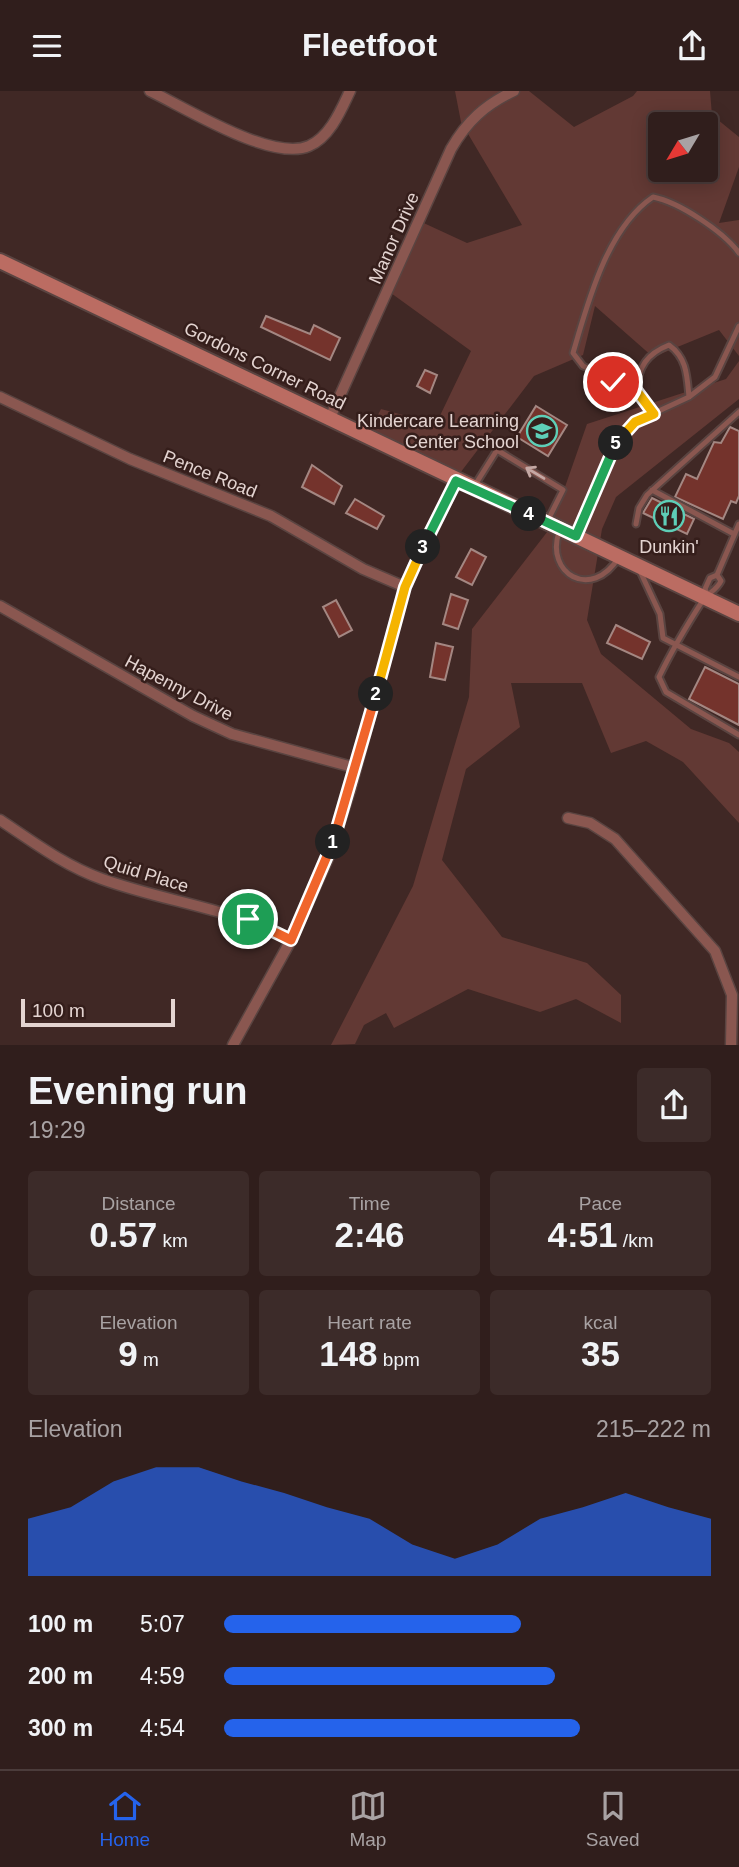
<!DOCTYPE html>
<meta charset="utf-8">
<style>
body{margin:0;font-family:Arial,sans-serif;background:#3c2b29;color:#f1f3f6;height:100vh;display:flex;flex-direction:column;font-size:26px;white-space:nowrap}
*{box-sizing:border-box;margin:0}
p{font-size:23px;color:#a8a2a3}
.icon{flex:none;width:38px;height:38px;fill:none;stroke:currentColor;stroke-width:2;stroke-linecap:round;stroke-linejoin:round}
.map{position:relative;height:954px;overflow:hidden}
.sheet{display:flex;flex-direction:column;background:#301e1c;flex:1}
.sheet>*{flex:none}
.needle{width:46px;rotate:232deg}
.controls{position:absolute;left:648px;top:21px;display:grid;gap:14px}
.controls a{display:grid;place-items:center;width:70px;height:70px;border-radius:7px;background:#301e1c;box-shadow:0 4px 18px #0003,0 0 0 2px #4b3c3b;font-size:35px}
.scale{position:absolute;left:21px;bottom:18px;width:154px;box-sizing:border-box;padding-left:7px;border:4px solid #e4d4d1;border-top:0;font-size:19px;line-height:24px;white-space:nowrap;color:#e4d4d1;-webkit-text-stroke:5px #351e1b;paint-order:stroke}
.pin{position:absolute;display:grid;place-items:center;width:60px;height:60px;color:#fff;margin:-30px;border:4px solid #fff;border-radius:50%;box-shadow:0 2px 7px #0007}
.km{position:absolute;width:35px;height:35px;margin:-18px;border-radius:50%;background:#222;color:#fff;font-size:19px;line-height:35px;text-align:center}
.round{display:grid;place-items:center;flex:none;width:74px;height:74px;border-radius:7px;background:#3c2b29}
.overview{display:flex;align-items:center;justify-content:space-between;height:119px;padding:0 28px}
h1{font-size:38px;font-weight:600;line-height:52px}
.metrics{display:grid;grid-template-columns:repeat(3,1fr);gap:10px;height:119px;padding:7px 28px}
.metrics div{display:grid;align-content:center;border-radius:7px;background:#3c2b29;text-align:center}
.metrics b{font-size:35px;font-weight:600}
.metrics small{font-size:19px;font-weight:400}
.metrics p{font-size:19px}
.chart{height:196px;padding:14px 28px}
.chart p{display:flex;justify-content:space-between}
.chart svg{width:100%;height:126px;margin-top:7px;fill:#2563eb;opacity:.7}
ul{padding:0 28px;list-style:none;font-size:23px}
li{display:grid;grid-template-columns:112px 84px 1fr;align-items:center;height:52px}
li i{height:18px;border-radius:9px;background:#2563eb}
header{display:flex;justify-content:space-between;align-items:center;height:91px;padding:0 28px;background:#301e1c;font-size:32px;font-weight:600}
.dock{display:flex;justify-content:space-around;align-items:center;height:98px;border-top:2px solid #4b3c3b;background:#301e1c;font-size:19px;color:#a8a2a3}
.dock a{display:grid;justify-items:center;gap:4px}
.dock .active{color:#2563eb}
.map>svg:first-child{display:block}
.green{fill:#623934;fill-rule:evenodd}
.building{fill:#74332c;stroke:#a48782;stroke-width:2}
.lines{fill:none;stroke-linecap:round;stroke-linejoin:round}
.lane-casing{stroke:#5a4441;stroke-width:9}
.street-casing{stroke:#5a4441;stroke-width:13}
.secondary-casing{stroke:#5a4441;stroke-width:18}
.lane{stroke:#8a5750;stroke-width:5}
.street{stroke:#8a5750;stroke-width:10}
.secondary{stroke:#bb6c62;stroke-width:14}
.oneway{stroke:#c4a8a4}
.split-1-casing{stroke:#fff;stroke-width:14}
.split-2-casing{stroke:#fff;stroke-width:14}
.split-3-casing{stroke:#fff;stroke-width:14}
.split-4-casing{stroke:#fff;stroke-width:14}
.split-5-casing{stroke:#fff;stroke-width:14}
.split-6-casing{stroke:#fff;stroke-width:14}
.split-1{stroke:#f0652b;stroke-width:9}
.split-2{stroke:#f0652b;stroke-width:9}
.split-3{stroke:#f5b400;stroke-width:9}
.split-4{stroke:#22a559;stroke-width:9}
.split-5{stroke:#22a559;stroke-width:9}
.split-6{stroke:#f5b400;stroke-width:9}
.labels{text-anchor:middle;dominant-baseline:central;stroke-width:5;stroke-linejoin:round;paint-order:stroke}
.street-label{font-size:18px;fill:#e4d4d1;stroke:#351e1b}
.poi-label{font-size:18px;fill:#e4d4d1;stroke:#351e1b;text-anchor:end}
</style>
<header><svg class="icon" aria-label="menu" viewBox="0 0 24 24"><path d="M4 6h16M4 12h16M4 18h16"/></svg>Fleetfoot<svg class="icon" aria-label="share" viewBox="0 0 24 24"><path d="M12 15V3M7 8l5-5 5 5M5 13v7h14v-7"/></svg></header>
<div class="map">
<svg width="739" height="954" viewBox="0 0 739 954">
<rect width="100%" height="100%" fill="#402825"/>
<path class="green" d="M455,0H529L574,36L633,5L637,0H710L712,24L739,46V76L719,132L739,129V265L719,239L653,266L595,215L583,264L534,285L454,390L365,349L381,318L436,333L471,260L384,197L415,128L467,152L522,134L461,31ZM660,33H705V79H660Z
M739,270V308L616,406L602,438L587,529L601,563L691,638L729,652L739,661V732L683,671L646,650L611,662L582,592H511L520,636L466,678L442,769L502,846L587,872L621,904V932L576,908L540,921L468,898L394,937L386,922L364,934L355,953L331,954L413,795L469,606L472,538L551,436L587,333L726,288Z"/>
<path class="building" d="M266,225L310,243L314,234L340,247L330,269L261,236Z
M425,279L437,284L430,302L417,295Z
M536,315L567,334L548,365L517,346Z
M730,336L739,340V405L736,412L731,410L723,428L675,406L686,383L697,388L714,351L721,352Z
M312,374L342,395L334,413L302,396Z
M652,407L694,428L687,443L643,422Z
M355,408L384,425L377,438L346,422Z
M471,458L486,466L472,494L456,486Z
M451,503L468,509L458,538L443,533Z
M336,509L352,539L339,546L323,516Z
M616,534L650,551L642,568L607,552Z
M436,552L453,556L445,589L430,586Z
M705,576L739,593V634L689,608Z"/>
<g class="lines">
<g class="lane-casing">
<path id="lane" d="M636,299C639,276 646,263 669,254C687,267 687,285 689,306
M654,323L636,299L583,275L573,262C588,211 607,137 653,106C679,111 724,141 739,162
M475,394L497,359L563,399L548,429
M652,399L734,443
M636,433L639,417L647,404L739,321
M559,441C545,482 591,511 619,466
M578,442L619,346L635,331L689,306L715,286L739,235
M640,480L660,523L663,547L739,586
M717,484L721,490C716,500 709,501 703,509C687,534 672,559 659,586L666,601L739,644
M707,503L705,498L710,487L717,484L739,433"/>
</g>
<g class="street-casing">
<path id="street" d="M150,0C186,17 272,71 309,55C330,46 341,19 350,0
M0,306L130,368L271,425L363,478L405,496
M329,329L451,58C467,30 485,14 514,0
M0,515L193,625L232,643L356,677
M568,727L590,732L615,748L715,860L732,904L731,954
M0,729C33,751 65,775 102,788C165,811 232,817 291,849
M233,954L291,849L328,767L350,699L405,496L456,390"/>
</g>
<g class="secondary-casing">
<path id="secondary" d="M0,170L739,523"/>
</g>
<use href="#lane" class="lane"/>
<use href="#street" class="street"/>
<use href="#secondary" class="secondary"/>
</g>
<defs><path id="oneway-shaft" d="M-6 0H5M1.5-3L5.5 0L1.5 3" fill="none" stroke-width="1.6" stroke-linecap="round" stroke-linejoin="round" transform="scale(1.75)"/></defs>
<use class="oneway" href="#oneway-shaft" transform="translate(535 382) rotate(-149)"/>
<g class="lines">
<g class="split-1-casing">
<path id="split-1" d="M248,828L291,849L333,751"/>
</g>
<g class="split-2-casing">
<path id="split-2" d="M333,751L376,603"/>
</g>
<g class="split-3-casing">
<path id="split-3" d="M376,603L405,496L423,456"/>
</g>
<g class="split-4-casing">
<path id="split-4" d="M423,456L456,390L529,423"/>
</g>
<g class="split-5-casing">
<path id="split-5" d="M529,423L576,445L616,352"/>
</g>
<g class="split-6-casing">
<path id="split-6" d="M613,291L636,299L654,323L635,331L616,352"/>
</g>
<use href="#split-1" class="split-1"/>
<use href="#split-2" class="split-2"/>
<use href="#split-3" class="split-3"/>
<use href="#split-4" class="split-4"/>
<use href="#split-5" class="split-5"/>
<use href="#split-6" class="split-6"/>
</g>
<defs>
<g id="school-ring" transform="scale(1.575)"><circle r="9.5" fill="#351e1b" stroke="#5eceb7" stroke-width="1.5"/><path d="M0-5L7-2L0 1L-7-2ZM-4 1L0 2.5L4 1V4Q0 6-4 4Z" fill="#5eceb7"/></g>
<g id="restaurant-ring" transform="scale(1.575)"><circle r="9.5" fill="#351e1b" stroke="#5eceb7" stroke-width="1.5"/><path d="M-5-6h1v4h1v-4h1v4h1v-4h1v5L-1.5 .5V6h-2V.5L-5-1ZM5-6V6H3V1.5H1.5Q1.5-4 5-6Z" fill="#5eceb7"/></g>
</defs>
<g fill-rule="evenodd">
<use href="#school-ring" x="542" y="340"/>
<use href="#restaurant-ring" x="669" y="425"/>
</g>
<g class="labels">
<g class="street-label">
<text transform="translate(394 147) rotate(-66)">Manor Drive</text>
<text transform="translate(265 275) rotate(26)">Gordons Corner Road</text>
<text transform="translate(210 383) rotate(22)">Pence Road</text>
<text transform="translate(179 597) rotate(28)">Hapenny Drive</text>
<text transform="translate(146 783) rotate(17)">Quid Place</text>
</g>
<g class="poi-label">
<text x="519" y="330">Kindercare Learning<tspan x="519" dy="21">Center School</tspan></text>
<text x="669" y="456" text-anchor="middle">Dunkin'</text>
</g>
</g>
</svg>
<div class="controls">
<a><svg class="needle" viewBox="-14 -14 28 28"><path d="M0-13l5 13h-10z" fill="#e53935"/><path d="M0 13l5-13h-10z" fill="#a8a2a3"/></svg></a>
</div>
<div class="scale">100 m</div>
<div class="pin" style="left:248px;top:828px;background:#1e9e55"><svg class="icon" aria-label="arrive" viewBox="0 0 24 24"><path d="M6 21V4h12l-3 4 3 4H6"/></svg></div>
<div class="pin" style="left:613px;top:291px;background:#d93025"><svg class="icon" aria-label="check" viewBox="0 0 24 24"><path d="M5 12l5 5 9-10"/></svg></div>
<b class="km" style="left:333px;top:751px">1</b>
<b class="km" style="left:376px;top:603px">2</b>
<b class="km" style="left:423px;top:456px">3</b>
<b class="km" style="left:529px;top:423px">4</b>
<b class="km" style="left:616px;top:352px">5</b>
</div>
<section class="sheet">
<div class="overview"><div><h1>Evening run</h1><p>19:29</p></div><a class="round"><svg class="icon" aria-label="share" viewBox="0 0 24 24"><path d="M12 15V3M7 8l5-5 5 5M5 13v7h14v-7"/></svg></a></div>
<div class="metrics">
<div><p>Distance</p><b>0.57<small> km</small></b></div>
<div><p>Time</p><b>2:46</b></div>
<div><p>Pace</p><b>4:51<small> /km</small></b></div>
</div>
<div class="metrics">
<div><p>Elevation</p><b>9<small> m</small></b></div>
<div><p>Heart rate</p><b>148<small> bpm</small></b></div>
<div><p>kcal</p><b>35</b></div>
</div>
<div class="chart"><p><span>Elevation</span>215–222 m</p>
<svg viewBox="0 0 160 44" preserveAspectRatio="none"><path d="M0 44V24L10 20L20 11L30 6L40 6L50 11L60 15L70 20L80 24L90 33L100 38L110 33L120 24L130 20L140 15L150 20L160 24V44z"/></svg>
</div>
<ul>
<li><b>100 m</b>5:07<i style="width:61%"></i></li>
<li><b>200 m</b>4:59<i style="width:68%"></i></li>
<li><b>300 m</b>4:54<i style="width:73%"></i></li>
</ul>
</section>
<nav class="dock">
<a class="active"><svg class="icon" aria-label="home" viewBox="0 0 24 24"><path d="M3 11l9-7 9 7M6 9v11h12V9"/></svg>Home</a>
<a><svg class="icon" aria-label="map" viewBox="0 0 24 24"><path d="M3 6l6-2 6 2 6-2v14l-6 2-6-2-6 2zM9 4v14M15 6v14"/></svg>Map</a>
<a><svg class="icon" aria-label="saved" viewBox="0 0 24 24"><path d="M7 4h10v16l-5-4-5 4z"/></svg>Saved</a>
</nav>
